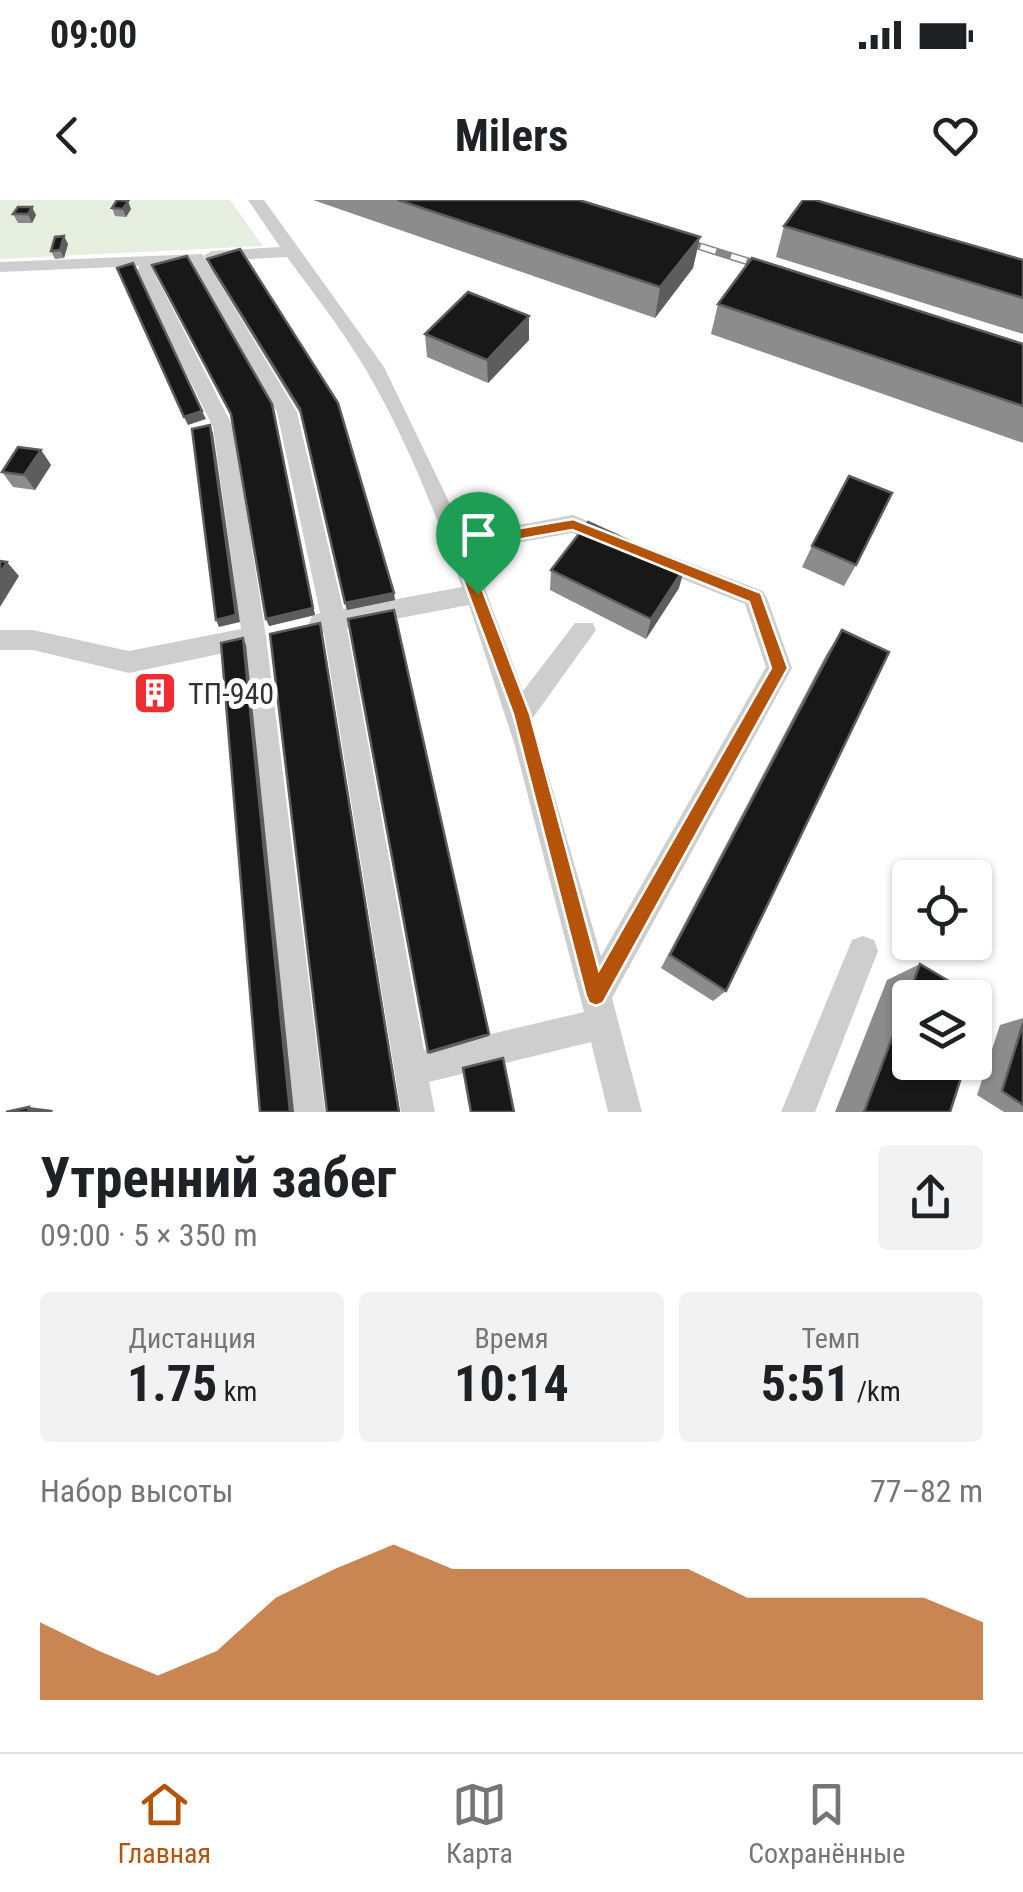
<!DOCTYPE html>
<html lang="ru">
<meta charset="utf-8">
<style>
body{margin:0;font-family:"Roboto Condensed",sans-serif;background:#f2f2f2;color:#202124;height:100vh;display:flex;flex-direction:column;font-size:38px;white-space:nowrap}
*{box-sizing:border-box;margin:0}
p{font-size:32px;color:#757577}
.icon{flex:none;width:55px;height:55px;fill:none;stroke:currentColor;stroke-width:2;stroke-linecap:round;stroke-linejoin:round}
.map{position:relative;height:912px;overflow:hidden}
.details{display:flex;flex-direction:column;background:#fff;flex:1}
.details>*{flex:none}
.controls{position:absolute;left:892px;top:660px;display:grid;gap:20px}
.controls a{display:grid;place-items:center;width:100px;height:100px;border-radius:10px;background:#fff;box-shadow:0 2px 8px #0004;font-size:50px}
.pin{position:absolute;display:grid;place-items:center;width:85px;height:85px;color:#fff;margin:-102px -42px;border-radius:50% 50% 50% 0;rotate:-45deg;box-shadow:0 0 10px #0007}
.pin .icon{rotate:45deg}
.round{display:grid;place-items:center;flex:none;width:105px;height:105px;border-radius:10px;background:#f2f2f2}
.overview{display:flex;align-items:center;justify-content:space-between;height:170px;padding:0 40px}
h1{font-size:55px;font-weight:700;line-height:75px}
.stats{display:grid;grid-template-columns:repeat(3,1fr);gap:15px;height:170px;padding:10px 40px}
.stats div{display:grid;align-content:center;border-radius:10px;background:#f2f2f2;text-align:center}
.stats b{font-size:50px;font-weight:700}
.stats small{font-size:28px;font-weight:400}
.stats p{font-size:28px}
.chart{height:280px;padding:20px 40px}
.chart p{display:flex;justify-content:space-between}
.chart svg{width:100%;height:180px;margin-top:10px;fill:#b45309;opacity:.7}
.status{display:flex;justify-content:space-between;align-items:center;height:70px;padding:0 50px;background:#fff;direction:ltr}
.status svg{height:28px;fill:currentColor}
header{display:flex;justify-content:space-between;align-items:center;height:130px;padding:0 40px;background:#fff;font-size:45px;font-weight:700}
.tab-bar{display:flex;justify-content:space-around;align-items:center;height:140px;border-top:2px solid #e0e0e0;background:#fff;font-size:28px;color:#757577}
.tab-bar a{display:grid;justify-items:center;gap:5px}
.tab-bar .active{color:#b45309}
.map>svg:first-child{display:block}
.green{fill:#e6eedf}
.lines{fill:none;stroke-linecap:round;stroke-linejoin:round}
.minor{fill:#cecece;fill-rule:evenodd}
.rail-casing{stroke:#868686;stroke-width:8}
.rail{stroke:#fff;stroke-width:5;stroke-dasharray:16;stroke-linecap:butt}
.wall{fill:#8c8c8c}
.shaded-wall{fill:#5d5d5d}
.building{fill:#181818;stroke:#5d5d5d;stroke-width:2.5}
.route{fill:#b45309;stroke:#fff;stroke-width:2.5;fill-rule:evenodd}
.labels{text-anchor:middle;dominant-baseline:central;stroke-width:10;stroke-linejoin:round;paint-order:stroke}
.poi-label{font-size:30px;fill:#313131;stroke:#fff;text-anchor:start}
</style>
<div class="status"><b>09:00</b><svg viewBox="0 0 49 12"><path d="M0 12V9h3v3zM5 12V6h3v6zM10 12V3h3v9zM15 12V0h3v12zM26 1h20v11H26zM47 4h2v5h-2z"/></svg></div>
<header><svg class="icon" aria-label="back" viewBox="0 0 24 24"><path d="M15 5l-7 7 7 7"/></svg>Milers<svg class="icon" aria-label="heart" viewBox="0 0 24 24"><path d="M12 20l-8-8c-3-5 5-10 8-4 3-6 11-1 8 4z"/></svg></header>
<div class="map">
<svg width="1023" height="912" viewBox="0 0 1023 912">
<rect width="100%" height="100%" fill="#fff"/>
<path class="green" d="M0,0H230L263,46L0,59Z"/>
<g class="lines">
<path class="minor" d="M248,0H264L384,167L465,335L573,315L619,334L622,340L611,349L572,333L471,351L523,491L575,423H593L596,430L532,519L601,756L766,467L745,404L645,364L641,358L653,349L763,391L767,398L792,468L612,798L642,912H608L591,842L429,882L435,912H401L324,433L312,430L309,423L312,416L320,413L277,212L191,63L157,65L155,74L233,227L266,437L325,912H291L243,449L129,473L33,450H0V430H33L129,451L241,429L213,227L137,74L139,66L0,72V62L202,54L297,212L343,409L462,387C436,314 406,238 366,170C343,131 314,94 287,57L212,61L203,56L212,51L280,47ZM469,405L515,546L584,812L424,850L347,428Z
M863,736L874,740L878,751L815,912H781L852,740Z"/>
<g class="rail-casing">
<path id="rail" d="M670,37L775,70"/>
</g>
<use href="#rail" class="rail"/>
</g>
<path class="wall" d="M313,0H579L700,37L693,68L655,118Z
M112,8L131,9L126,17L115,16Z
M13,14L36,15L32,23H18Z
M784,26L1023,60V134L776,57Z
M68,44L64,58L55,59L51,51Z
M240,49L395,400L347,410L301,215L210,67L207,59Z
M152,65L274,212L315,415L269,426L232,217Z
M718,104L1023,144V243L711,134Z
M529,116V140L488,183L427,157L425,134Z
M41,250L51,265L35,290L13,287L2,272Z
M812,346L856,365L844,386L802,367Z
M551,370L679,388L646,439L550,390Z
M842,430L726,791L713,801L661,768L826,455Z
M161,486V497L148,499L143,492Z
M920,764L950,912H835L887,780Z
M1023,818V912H1004L977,895L1000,825Z"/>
<path class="shaded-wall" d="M128,1L131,9L126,17L123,9Z
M32,7L36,15L32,23L28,14Z
M64,36L68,44L64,58L60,50Z
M700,37L693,68L655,118L660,87Z
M529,116V140L488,183L487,160Z
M272,204L315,415L269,426L266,419Z
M202,211L206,219L188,225L184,217Z
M210,225L213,233L240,422L219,427L216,420Z
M41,250L51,265L35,290L24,275Z
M7,362L19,376L0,407V373Z
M685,367L679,388L646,439L651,419Z
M394,393L395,400L347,410L345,403Z
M320,423L322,430L400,912H399Z
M243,438L246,445L294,912H290Z
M157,480L161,486V497L156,491Z
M489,834V836L429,854L428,852Z
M29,907L53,910L52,912H28Z"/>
<path class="building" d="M117,0L128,1L123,9L112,8Z
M398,0H579L700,37L660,87Z
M803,0H815L1023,60V98L784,26Z
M18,7H32L28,14H13Z
M64,36L60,50L51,51L55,37Z
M240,49L338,203L394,393L345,403L300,209L207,59Z
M187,56L272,204L313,408L266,419L231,214L152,65Z
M752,58L1023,144V206L718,104Z
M133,63L202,211L184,217L117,68Z
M468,92L529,116L487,160L425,134Z
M210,225L236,415L216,420L192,229Z
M18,247L41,250L24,275L2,272Z
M849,276L892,293L856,365L812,346Z
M588,322L685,367L651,419L551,370Z
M0,361L7,362L0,373Z
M394,410L489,834L428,852L348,419Z
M320,423L399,912H327L270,434Z
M842,430L889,452L726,791L670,755Z
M243,438L290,912H260L221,443Z
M157,480L156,491L143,492L144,482Z
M920,764L986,803L975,837V798H910V862H966L950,912H864Z
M1023,823V905L1002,891Z
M503,858L514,912H471L463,868Z
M29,907L28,912H6Z"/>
<path class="route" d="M573,319L761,393L788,468L603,803L596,806L589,803L586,796L513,514L450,345L458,339ZM572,330L749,402L771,468L599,770L530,514L467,349Z"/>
<defs>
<g id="building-square" transform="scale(2.25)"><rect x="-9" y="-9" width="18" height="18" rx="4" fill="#ed2e33" stroke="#fff"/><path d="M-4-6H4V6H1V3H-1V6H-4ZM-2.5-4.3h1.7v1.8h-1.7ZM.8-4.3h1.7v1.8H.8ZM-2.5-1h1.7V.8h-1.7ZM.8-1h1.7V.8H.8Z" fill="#fff"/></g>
</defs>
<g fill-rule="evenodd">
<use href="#building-square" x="155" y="493"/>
</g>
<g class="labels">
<g class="poi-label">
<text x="188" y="493">ТП-940</text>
</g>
</g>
</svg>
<div class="controls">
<a><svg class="icon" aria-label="locate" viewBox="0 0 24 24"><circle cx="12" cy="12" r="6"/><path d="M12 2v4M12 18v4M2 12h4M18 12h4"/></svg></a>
<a><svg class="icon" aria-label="layers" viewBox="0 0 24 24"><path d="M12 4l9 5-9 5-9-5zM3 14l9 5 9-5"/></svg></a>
</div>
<div class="pin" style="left:478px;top:394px;background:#1e9e55"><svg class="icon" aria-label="arrive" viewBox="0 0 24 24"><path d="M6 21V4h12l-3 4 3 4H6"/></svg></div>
</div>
<section class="details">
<div class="overview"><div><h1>Утренний забег</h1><p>09:00 · 5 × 350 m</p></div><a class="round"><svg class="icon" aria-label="share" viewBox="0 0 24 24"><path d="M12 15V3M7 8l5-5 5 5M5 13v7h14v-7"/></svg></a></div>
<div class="stats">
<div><p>Дистанция</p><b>1.75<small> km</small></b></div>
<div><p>Время</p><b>10:14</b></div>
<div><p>Темп</p><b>5:51<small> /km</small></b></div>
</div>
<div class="chart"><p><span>Набор высоты</span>77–82 m</p>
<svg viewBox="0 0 160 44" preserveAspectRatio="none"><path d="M0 44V25L10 32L20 38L30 32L40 19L50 12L60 6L70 12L80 12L90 12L100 12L110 12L120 19L130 19L140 19L150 19L160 25V44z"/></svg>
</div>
</section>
<nav class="tab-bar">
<a class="active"><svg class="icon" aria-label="home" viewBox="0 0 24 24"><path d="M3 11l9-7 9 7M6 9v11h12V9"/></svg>Главная</a>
<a><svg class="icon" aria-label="map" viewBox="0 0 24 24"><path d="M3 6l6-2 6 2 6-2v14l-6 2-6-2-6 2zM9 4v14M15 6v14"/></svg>Карта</a>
<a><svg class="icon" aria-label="saved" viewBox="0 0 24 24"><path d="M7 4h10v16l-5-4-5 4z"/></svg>Сохранённые</a>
</nav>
